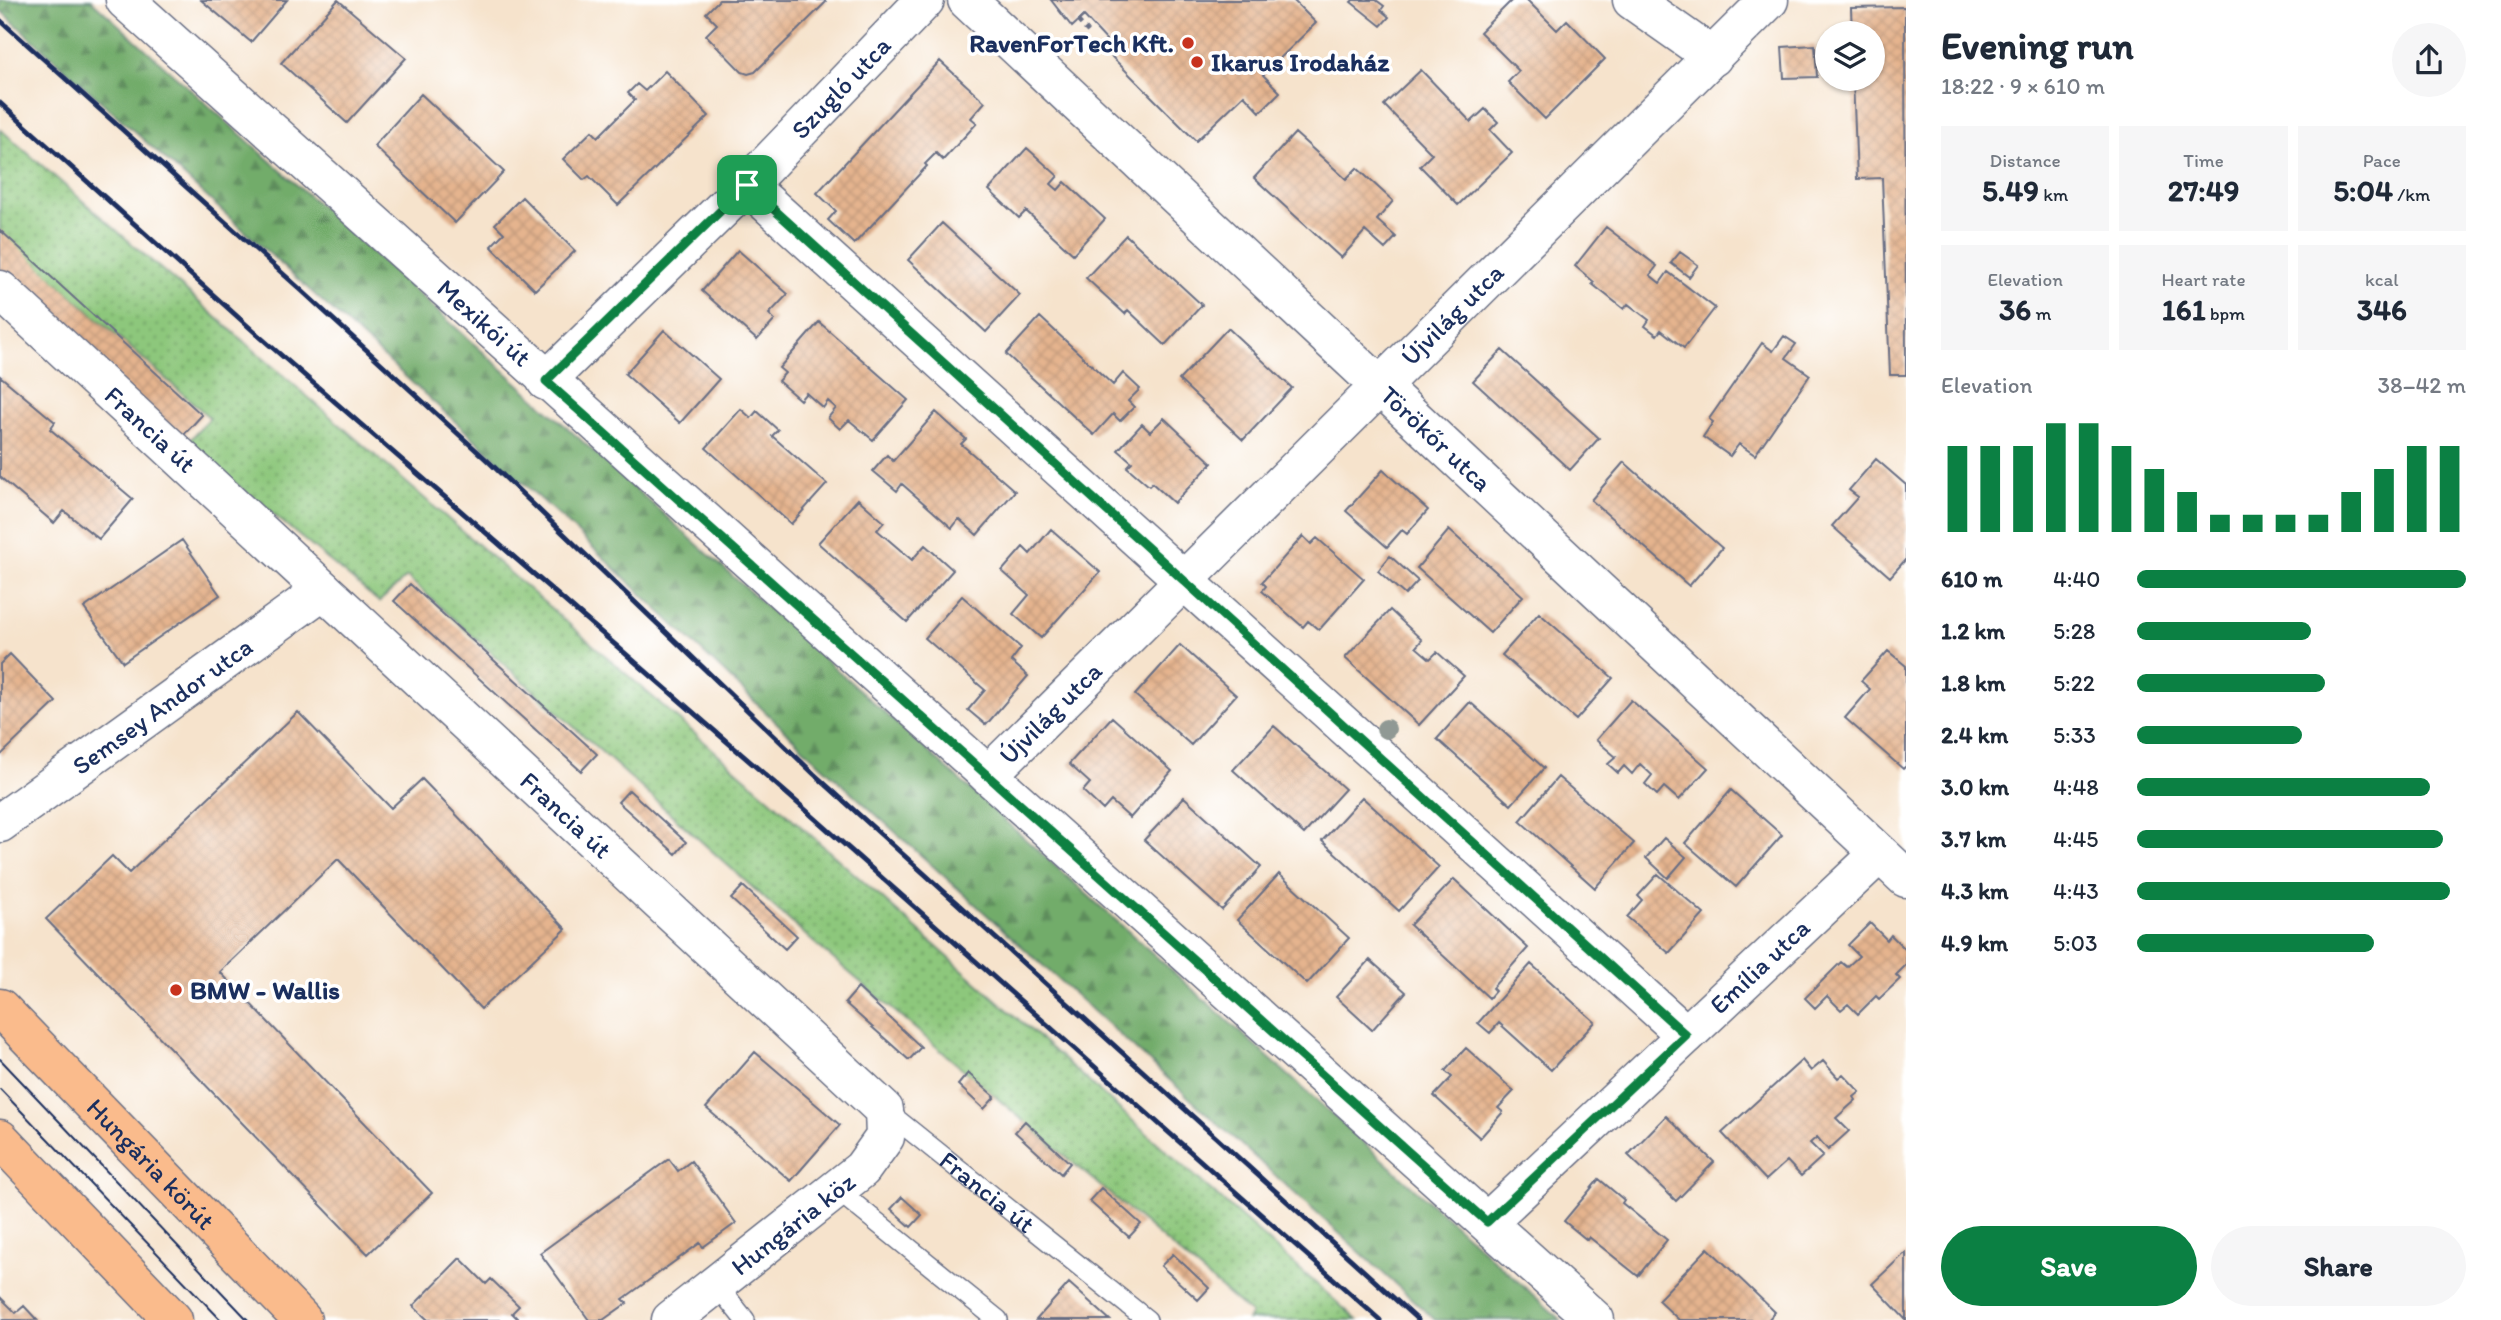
<!DOCTYPE html>
<meta charset="utf-8">
<style>
body{margin:0;font-family:Itim,sans-serif;background:#f6f6f7;color:#1f2937;height:100vh;display:flex;flex-direction:column;font-size:26px;white-space:nowrap}
*{box-sizing:border-box;margin:0}
p{font-size:23px;color:#747a83}
.icon{flex:none;width:38px;height:38px;fill:none;stroke:currentColor;stroke-width:2;stroke-linecap:round;stroke-linejoin:round}
.map{position:relative;flex:1;overflow:hidden}
.side{display:flex;flex-direction:column;background:#fff;width:595px}
.side>*{flex:none}
.tools{position:absolute;left:1815px;top:21px;display:grid;gap:14px}
.tools a{display:grid;place-items:center;width:70px;height:70px;border-radius:50%;background:#fff;box-shadow:0 2px 5px #0004;font-size:35px}
.pin{position:absolute;display:grid;place-items:center;width:60px;height:60px;color:#fff;margin:-30px;border-radius:14px;box-shadow:0 4px 10px #0006}
.round{display:grid;place-items:center;flex:none;width:74px;height:74px;border-radius:37px;background:#f6f6f7}
.head{display:flex;align-items:center;justify-content:space-between;height:119px;padding:0 35px}
h1{font-size:38px;font-weight:700;line-height:52px}
.metrics{display:grid;grid-template-columns:repeat(3,1fr);gap:10px;height:119px;padding:7px 35px}
.metrics div{display:grid;align-content:center;border-radius:0px;background:#f6f6f7;text-align:center}
.metrics b{font-size:30px;font-weight:700}
.metrics small{font-size:19px;font-weight:400}
.metrics p{font-size:19px}
.chart{height:196px;padding:14px 35px}
.chart p{display:flex;justify-content:space-between}
.chart svg{width:100%;height:126px;margin-top:7px;stroke:#0b8043;stroke-width:6}
.action{display:flex;gap:14px;margin-top:auto;padding:14px 35px}
.action a{flex:1;height:80px;border-radius:42px;background:#0b8043;color:#fff;font-size:28px;font-weight:700;line-height:80px;text-align:center}
.action a+a{background:#f6f6f7;color:#1f2937}
ul{padding:0 35px;list-style:none;font-size:23px}
li{display:grid;grid-template-columns:112px 84px 1fr;align-items:center;height:52px}
li i{height:18px;border-radius:9px;background:#0b8043}
main{display:flex;flex:1;min-height:0}
.map>svg:first-child{display:block}
.grass{fill:url(#grass-dots);stroke:#547b6c;stroke-width:2}
.forest{fill:url(#forest-firs);stroke:#466e64;stroke-width:2}
.building{fill:url(#building-cross-hatch)}
.lines{fill:none;stroke-linecap:round;stroke-linejoin:round}
.lane-casing{stroke:#686e84;stroke-width:22}
.street-casing{stroke:#686e84;stroke-width:41}
.primary-casing{stroke:#686e84;stroke-width:41}
.path{stroke:#686e84;stroke-width:4.5;stroke-dasharray:5 5;stroke-linecap:butt}
.lane{stroke:#fff;stroke-width:19}
.street{stroke:#fff;stroke-width:38}
.primary{stroke:#fabb8c;stroke-width:38}
.tram{stroke:#1b2f5e;stroke-width:2}
.rail{stroke:#1b2f5e;stroke-width:5}
.tree{fill:#909994}
.route-casing{stroke:#fff;stroke-width:14}
.route{stroke:#0b8043;stroke-width:9}
.poi-dot{fill:#c8321e;stroke:#fff;stroke-width:2.5}
.labels{text-anchor:middle;dominant-baseline:central;stroke-width:7;stroke-linejoin:round;paint-order:stroke}
.poi-label{font-size:26px;font-weight:bold;fill:#1b2f5e;stroke:#fff;text-anchor:start}
.street-label{font-size:26px;fill:#1b2f5e;stroke:#fff}
</style>
<main>
<div class="map">
<svg width="1906" height="1320" viewBox="0 0 1906 1320">
<defs>
<pattern id="grass-dots" width="8" height="8" patternUnits="userSpaceOnUse" patternTransform="scale(1.75)"><rect width="8" height="8" fill="#8dc77b"/><path d="M2 2h.1M6 6h.1" fill="none" stroke="#72a268" stroke-width="1.8" stroke-linecap="round"/></pattern>
<pattern id="forest-firs" width="22" height="20" patternUnits="userSpaceOnUse" patternTransform="scale(1.75)"><rect width="22" height="20" fill="#72ac6b"/><path d="M5 1l3.5 6h-7zM16 11l3.5 6h-7z" fill="#5d8c5b"/></pattern>
<pattern id="building-cross-hatch" width="8" height="8" patternUnits="userSpaceOnUse" patternTransform="scale(1.75)"><rect width="8" height="8" fill="#e5b48e"/><path d="M0 0l8 8M0 8l8-8" fill="none" stroke="#c49b7d"/></pattern>
</defs>
<rect width="100%" height="100%" fill="#fff"/>
<filter id="ink" filterUnits="userSpaceOnUse"><feTurbulence type="fractalNoise" baseFrequency=".0143" numOctaves="2"/><feDisplacementMap in="SourceGraphic" scale="14" xChannelSelector="R" yChannelSelector="G"/><feConvolveMatrix kernelMatrix="1 2 1 2 8 2 1 2 1" color-interpolation-filters="sRGB"/></filter>
<filter id="wash" filterUnits="userSpaceOnUse"><feTurbulence type="fractalNoise" baseFrequency=".00686" numOctaves="4" result="noise"/><feDisplacementMap in="SourceGraphic" scale="28" xChannelSelector="R" yChannelSelector="G"/><feGaussianBlur stdDeviation="1.57" result="paint"/><feColorMatrix in="noise" values="0 0 0 0 0 0 0 0 0 0 0 0 0 0 0 0 0 1.4 0 .05"/><feComposite in="paint" operator="in"/></filter>
<g filter="url(#wash)">
<rect width="100%" height="100%" fill="#f6e3cc"/>
<path class="grass" d="M0,129L778,806L1357,1320H1247L1251,1314L811,940L407,577L379,602L187,443L210,418L0,232Z"/>
<path class="forest" d="M0,0H91L1561,1320H1435L820,764L564,520L0,10Z"/>
<g id="blocks">
<path class="building" d="M201,0H287L251,42Z
M338,0L406,58L347,123L281,63Z
M719,0H824L826,2L755,72L748,74L742,72L706,35L717,24L706,13Z
M1051,0H1293L1316,23L1263,75L1280,92L1260,112L1244,95L1196,141L1104,49L1109,43L1084,16L1072,27Z
M1353,0H1376L1384,6L1381,10L1389,17L1381,26L1351,2Z
M1512,0H1527L1557,30L1567,20L1605,59L1545,119L1508,82L1519,71L1480,32Z
M1905,7L1906,375H1890L1882,178L1857,179L1853,79H1872V33H1852L1851,8Z
M1815,45L1817,77L1784,78L1782,47Z
M940,61L985,102L971,118L977,123L943,160L936,153L925,164L927,166L854,244L828,220L836,211L817,193Z
M1421,70L1471,122L1485,109L1498,122L1490,130L1512,153L1458,205L1420,166L1432,154L1384,105Z
M665,71L709,116L618,205L589,176L584,180L563,159L592,131L598,137L635,100L628,93L637,84L645,91Z
M421,94L504,172L455,223L374,146Z
M1295,133L1346,179L1357,168L1393,201L1377,220L1396,237L1385,249L1365,231L1341,258L1254,178Z
M1027,148L1058,176L1051,184L1058,190L1065,182L1105,219L1073,254L1026,211L1019,218L989,190Z
M522,197L575,251L535,290L491,246L504,233L495,224Z
M942,223L1020,295L986,332L908,260Z
M1606,227L1657,266L1650,275L1660,283L1668,272L1715,308L1684,348L1661,330L1657,335L1645,326L1649,320L1628,304L1624,309L1592,284L1594,282L1575,266Z
M0,230L202,415L179,440L0,276Z
M1126,235L1202,305L1165,345L1128,310L1125,314L1086,278Z
M738,250L788,294L769,314L775,320L757,340L702,291Z
M1680,252L1698,265L1689,277L1671,263Z
M1040,317L1113,385L1123,373L1140,389L1128,401L1134,407L1120,421L1113,414L1094,435L1006,354Z
M819,322L908,400L873,440L849,420L840,429L828,418L836,408L828,401L823,408L806,393L800,400L778,381L785,373L779,368Z
M1228,328L1292,388L1243,440L1179,380Z
M664,330L719,379L680,423L625,374Z
M1784,336L1796,344L1786,358L1810,375L1755,455L1739,444L1730,456L1703,437L1713,422L1709,419L1762,343L1773,351Z
M1502,350L1599,438L1570,470L1473,381Z
M0,376L55,422L50,429L133,499L99,539L64,511L54,523L0,477Z
M741,409L751,418L757,411L778,430L772,436L827,484L791,524L706,448Z
M936,412L966,439L961,444L1015,491L977,535L959,519L952,528L902,484L897,491L873,471L887,455L893,461Z
M1164,418L1212,463L1174,503L1152,483L1149,486L1127,467L1132,462L1118,450L1142,424L1150,432Z
M1876,459L1906,485V559L1890,577L1832,526L1858,497L1849,490Z
M1624,462L1722,548L1689,586L1591,500Z
M1383,470L1428,510L1407,534L1402,530L1387,547L1346,511Z
M858,499L884,522L877,530L912,560L925,545L953,570L907,622L818,543Z
M1051,529L1100,572L1041,638L1013,614L1029,595L1002,571L1023,547L1030,554Z
M1449,530L1523,596L1490,633L1417,568Z
M1303,536L1311,544L1317,538L1364,579L1319,630L1308,621L1303,627L1262,591L1266,586L1262,582Z
M182,540L220,595L123,662L84,608Z
M1390,556L1418,581L1405,595L1378,571Z
M410,584L597,754L581,771L394,601Z
M962,596L1021,648L1011,661L1028,676L986,725L968,710L985,690L925,638Z
M1390,610L1422,640L1416,647L1430,659L1437,652L1464,676L1419,725L1345,658Z
M1539,613L1613,678L1576,720L1502,655Z
M1180,645L1236,695L1191,745L1135,695Z
M1888,651L1906,666V766L1903,769L1845,718L1870,689L1861,681Z
M10,654L56,702L0,756V664Z
M1631,700L1708,768L1679,800L1664,787L1657,795L1645,784L1652,775L1640,764L1632,774L1624,766L1618,773L1608,764L1616,757L1596,740Z
M1470,702L1544,768L1511,805L1437,739Z
M298,712L391,808L422,779L566,929L481,1009L338,859L220,972L432,1193L368,1254L46,919L112,856L129,873Z
M1112,717L1172,771L1130,818L1111,801L1103,810L1083,791L1090,783L1069,764Z
M1274,726L1345,789L1304,834L1233,770Z
M1558,777L1634,843L1595,888L1520,821Z
M629,790L686,842L676,854L618,802Z
M1731,790L1782,835L1736,887L1685,843Z
M1184,797L1261,867L1222,910L1144,840Z
M1362,797L1439,867L1399,911L1322,841Z
M1664,838L1686,857L1668,878L1646,858Z
M1279,874L1349,938L1307,984L1237,920Z
M1658,874L1704,914L1669,953L1627,917L1642,900L1638,896Z
M1454,879L1528,948L1492,988L1495,991L1489,998L1410,925Z
M743,886L797,936L785,949L731,899Z
M1870,923L1887,940L1891,935L1906,950V965L1896,975L1900,979L1879,999L1876,996L1858,1014L1848,1004L1841,1010L1827,996L1815,1008L1805,998L1841,962L1847,967L1859,956L1848,945Z
M1370,960L1406,992L1372,1030L1336,997Z
M1531,964L1595,1022L1551,1070L1499,1023L1490,1033L1478,1023Z
M858,988L921,1047L909,1060L845,1003Z
M1466,1048L1514,1091L1498,1108L1503,1112L1480,1138L1434,1096L1452,1077L1445,1071Z
M755,1052L840,1125L791,1181L706,1108Z
M1802,1060L1811,1071L1823,1061L1838,1078L1843,1074L1860,1092L1854,1097L1856,1100L1836,1118L1849,1131L1828,1150L1817,1137L1810,1143L1823,1156L1801,1176L1787,1161L1766,1180L1722,1133Z
M968,1073L995,1097L984,1109L958,1085Z
M1666,1116L1714,1162L1676,1201L1628,1155Z
M1025,1121L1070,1163L1061,1174L1015,1132Z
M669,1159L678,1171L691,1161L736,1223L703,1247L700,1243L623,1299L627,1303L603,1320H589L540,1253Z
M1599,1179L1624,1200L1622,1203L1667,1240L1638,1276L1589,1237L1587,1240L1564,1221Z
M1101,1188L1141,1224L1129,1237L1089,1201Z
M902,1197L922,1215L911,1227L891,1209Z
M1708,1248L1775,1312L1768,1320H1679L1658,1300Z
M1906,1252V1320L1872,1284Z
M1173,1254L1209,1288L1198,1300L1161,1266Z
M460,1258L486,1284L491,1279L519,1306L512,1313L519,1320H428L413,1306Z
M1069,1283L1110,1320H1036Z
M0,1297L16,1313L24,1306L37,1320H0Z"/>
</g>
</g>
<g filter="url(#ink)">
<use href="#blocks" fill-opacity="0" stroke="#686e84" stroke-width="2"/>
<g class="lines">
<g class="lane-casing">
<g id="lane">
<path id="s1" d="M885,1110L1147,1320"/>
<path d="M837,1190L998,1320"/>
<path d="M716,1284L745,1320"/>
</g>
</g>
<g class="street-casing">
<g id="street">
<path id="s2" d="M125,0L1595,1320"/>
<path id="s3" d="M967,0L1906,878"/>
<path d="M1632,0L1713,57"/>
<path d="M747,185L1686,1035"/>
<path id="s4" d="M0,290L884,1110L885,1137L862,1169L671,1320"/>
<path id="s5" d="M546,381L747,185L925,0"/>
<path id="s6" d="M988,775L1769,0"/>
<path id="s7" d="M0,823L323,590"/>
<path id="s8" d="M1487,1222L1879,854"/>
</g>
</g>
<g class="primary-casing">
<g id="primary">
<path id="s9" d="M0,1008L302,1320"/>
<path d="M0,1139L173,1320"/>
</g>
</g>
<path class="path" d="M1078,21L1089,33"/>
<use href="#lane" class="lane"/>
<use href="#street" class="street"/>
<use href="#primary" class="primary"/>
<path class="tram" d="M0,1059L248,1320
M0,1089L221,1320"/>
<path class="rail" d="M0,20L300,289L489,462L814,774L1418,1320
M0,103L259,336L792,798L1380,1320"/>
</g>
<circle class="tree" cx="1386" cy="729" r="10"/>
</g>
<g class="lines" filter="url(#ink)">
<g class="route-casing">
<path id="route" d="M747,185L1686,1035L1487,1222L546,381Z"/>
</g>
<use href="#route" class="route"/>
</g>
<g class="poi-dot">
<circle cx="1188" cy="43" r="7"/>
<circle cx="1197" cy="62" r="7"/>
<circle cx="176" cy="990" r="7"/>
</g>
<g class="labels">
<g class="poi-label">
<text x="1174" y="43" text-anchor="end">RavenForTech Kft.</text>
<text x="1211" y="62">Ikarus Irodaház</text>
<text x="190" y="990">BMW - Wallis</text>
</g>
<g class="street-label">
<text stroke="none"><textPath href="#s5" startOffset="416">Szugló utca</textPath></text>
<text stroke="none"><textPath href="#s6" startOffset="654">Újvilág utca</textPath></text>
<text stroke="none"><textPath href="#s2" startOffset="483">Mexikói út</textPath></text>
<text stroke="none"><textPath href="#s4" startOffset="205">Francia út</textPath></text>
<text stroke="none"><textPath href="#s3" startOffset="642">Törökőr utca</textPath></text>
<text stroke="none"><textPath href="#s7" startOffset="200">Semsey Andor utca</textPath></text>
<text stroke="none"><textPath href="#s6" startOffset="88">Újvilág utca</textPath></text>
<text stroke="none"><textPath href="#s4" startOffset="772">Francia út</textPath></text>
<text stroke="none"><textPath href="#s8" startOffset="374">Emília utca</textPath></text>
<text stroke="none"><textPath href="#s9" startOffset="217">Hungária körút</textPath></text>
<text stroke="none"><textPath href="#s1" startOffset="131">Francia út</textPath></text>
<text transform="translate(793 1224) rotate(-38)">Hungária köz</text>
</g>
</g>
</svg>
<div class="tools">
<a><svg class="icon" aria-label="layers" viewBox="0 0 24 24"><path d="M12 4l9 5-9 5-9-5zM3 14l9 5 9-5"/></svg></a>
</div>
<div class="pin" style="left:747px;top:185px;background:#1e9e55"><svg class="icon" aria-label="arrive" viewBox="0 0 24 24"><path d="M6 21V4h12l-3 4 3 4H6"/></svg></div>
</div>
<section class="side">
<div class="head"><div><h1>Evening run</h1><p>18:22 · 9 × 610 m</p></div><a class="round"><svg class="icon" aria-label="share" viewBox="0 0 24 24"><path d="M12 15V3M7 8l5-5 5 5M5 13v7h14v-7"/></svg></a></div>
<div class="metrics">
<div><p>Distance</p><b>5.49<small> km</small></b></div>
<div><p>Time</p><b>27:49</b></div>
<div><p>Pace</p><b>5:04<small> /km</small></b></div>
</div>
<div class="metrics">
<div><p>Elevation</p><b>36<small> m</small></b></div>
<div><p>Heart rate</p><b>161<small> bpm</small></b></div>
<div><p>kcal</p><b>346</b></div>
</div>
<div class="chart"><p><span>Elevation</span>38–42 m</p>
<svg viewBox="0 0 160 44" preserveAspectRatio="none"><path d="M5 44V14M15 44V14M25 44V14M35 44V6M45 44V6M55 44V14M65 44V22M75 44V30M85 44V38M95 44V38M105 44V38M115 44V38M125 44V30M135 44V22M145 44V14M155 44V14"/></svg>
</div>
<ul>
<li><b>610 m</b>4:40<i style="width:100%"></i></li>
<li><b>1.2 km</b>5:28<i style="width:53%"></i></li>
<li><b>1.8 km</b>5:22<i style="width:57%"></i></li>
<li><b>2.4 km</b>5:33<i style="width:50%"></i></li>
<li><b>3.0 km</b>4:48<i style="width:89%"></i></li>
<li><b>3.7 km</b>4:45<i style="width:93%"></i></li>
<li><b>4.3 km</b>4:43<i style="width:95%"></i></li>
<li><b>4.9 km</b>5:03<i style="width:72%"></i></li>
</ul>
<div class="action"><a>Save</a><a>Share</a></div>
</section>
</main>
